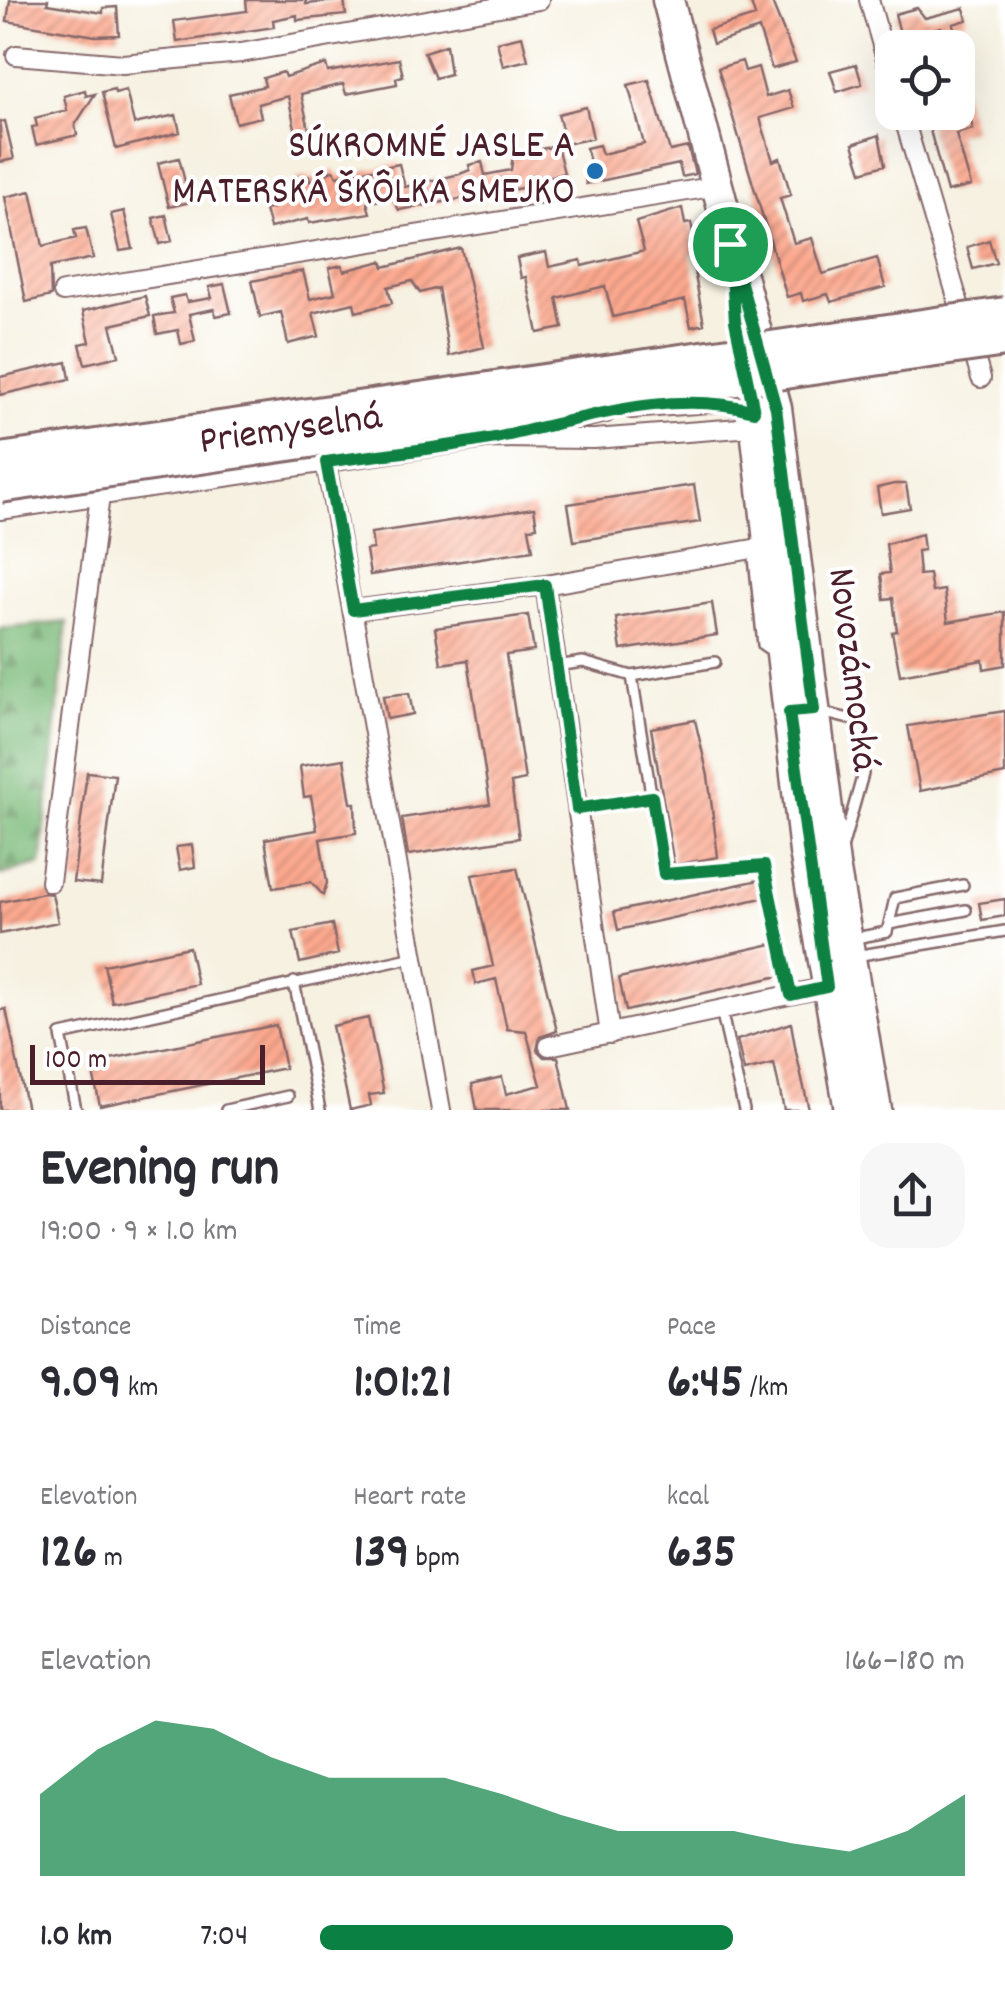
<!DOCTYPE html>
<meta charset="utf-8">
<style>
body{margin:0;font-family:Dekko,sans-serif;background:#f7f7f7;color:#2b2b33;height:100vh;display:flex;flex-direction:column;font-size:38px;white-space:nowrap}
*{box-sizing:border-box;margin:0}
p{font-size:32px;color:#7c7c81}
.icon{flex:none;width:55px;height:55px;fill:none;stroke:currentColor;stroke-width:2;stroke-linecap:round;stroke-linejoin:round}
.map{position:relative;height:1110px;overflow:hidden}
.details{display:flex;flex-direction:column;background:#fff;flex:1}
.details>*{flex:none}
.controls{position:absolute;left:875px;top:30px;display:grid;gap:20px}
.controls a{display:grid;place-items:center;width:100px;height:100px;border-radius:20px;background:#fff;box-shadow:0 10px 40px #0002;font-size:50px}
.scale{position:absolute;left:30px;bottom:25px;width:235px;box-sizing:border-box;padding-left:10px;border:5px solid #4a1f2b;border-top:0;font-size:28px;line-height:35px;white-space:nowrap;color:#4a1f2b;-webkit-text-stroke:8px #fff;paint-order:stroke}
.pin{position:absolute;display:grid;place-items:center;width:85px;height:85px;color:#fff;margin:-42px;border:5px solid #fff;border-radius:50%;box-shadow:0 2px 10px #0007}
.round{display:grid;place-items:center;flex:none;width:105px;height:105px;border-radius:30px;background:#f7f7f7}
.headline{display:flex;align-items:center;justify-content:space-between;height:170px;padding:0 40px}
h1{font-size:55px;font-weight:800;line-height:75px}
.metrics{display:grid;grid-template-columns:repeat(3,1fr);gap:15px;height:170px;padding:10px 40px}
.metrics div{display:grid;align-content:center}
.metrics b{font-size:50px;font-weight:800}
.metrics small{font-size:28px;font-weight:400}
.metrics p{font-size:28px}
.chart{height:280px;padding:20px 40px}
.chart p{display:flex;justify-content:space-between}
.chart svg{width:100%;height:180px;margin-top:10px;fill:#0b8043;opacity:.7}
ul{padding:0 40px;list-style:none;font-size:32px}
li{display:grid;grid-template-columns:160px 120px 1fr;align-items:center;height:75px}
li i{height:25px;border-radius:12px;background:#0b8043}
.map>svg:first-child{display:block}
.forest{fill:url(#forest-firs);stroke:#646d52;stroke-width:2.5}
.building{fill:url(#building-hatch)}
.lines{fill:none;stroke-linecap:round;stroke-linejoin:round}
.service-casing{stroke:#86686b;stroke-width:14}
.minor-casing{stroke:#86686b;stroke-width:22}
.primary-casing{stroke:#86686b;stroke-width:35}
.service{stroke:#fff;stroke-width:9}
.minor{stroke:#fff;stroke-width:18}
.primary{stroke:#fff;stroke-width:30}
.motorway-bridge-casing{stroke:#86686b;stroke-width:38;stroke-linecap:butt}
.motorway-bridge{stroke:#fff;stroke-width:32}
.route-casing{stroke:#fff;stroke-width:20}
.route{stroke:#0b8043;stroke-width:12}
.poi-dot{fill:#1f6fb2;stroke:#fff;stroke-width:4}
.labels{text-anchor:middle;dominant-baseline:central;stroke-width:8;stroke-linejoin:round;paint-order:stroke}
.poi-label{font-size:40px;fill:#4a1f2b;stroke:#fff;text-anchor:end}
.street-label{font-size:40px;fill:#4a1f2b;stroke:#fff}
</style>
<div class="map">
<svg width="1005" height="1110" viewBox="0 0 1005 1110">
<defs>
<pattern id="forest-firs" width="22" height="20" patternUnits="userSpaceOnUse" patternTransform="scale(2.5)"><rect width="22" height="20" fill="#7dbb7a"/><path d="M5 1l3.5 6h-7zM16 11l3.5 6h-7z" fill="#689764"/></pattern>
<pattern id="building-hatch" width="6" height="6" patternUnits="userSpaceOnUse" patternTransform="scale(2.5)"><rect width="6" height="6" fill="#fca98f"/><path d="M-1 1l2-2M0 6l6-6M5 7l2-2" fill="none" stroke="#ce8975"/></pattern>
</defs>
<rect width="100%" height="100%" fill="#fff"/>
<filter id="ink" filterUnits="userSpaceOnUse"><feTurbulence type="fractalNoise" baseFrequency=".01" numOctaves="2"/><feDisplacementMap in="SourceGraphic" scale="20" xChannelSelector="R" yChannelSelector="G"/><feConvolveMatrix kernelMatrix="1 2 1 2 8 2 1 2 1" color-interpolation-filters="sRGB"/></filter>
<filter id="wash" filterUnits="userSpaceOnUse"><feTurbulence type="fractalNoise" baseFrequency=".0048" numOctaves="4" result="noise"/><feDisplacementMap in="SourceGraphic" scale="40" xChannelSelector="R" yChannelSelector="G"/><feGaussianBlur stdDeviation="2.25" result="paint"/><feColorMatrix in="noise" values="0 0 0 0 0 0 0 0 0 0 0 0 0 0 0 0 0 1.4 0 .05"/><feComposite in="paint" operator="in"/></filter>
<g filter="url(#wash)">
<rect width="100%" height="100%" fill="#f6f1e1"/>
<path class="forest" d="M67,622L41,864L0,875V629Z"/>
<g id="blocks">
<path class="building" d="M10,0H48L47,4L103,13V8L117,7L119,35L95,36L7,21Z
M246,0H306V4L344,0L346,15L297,20V15L273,20L274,27L177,42L174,21L247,11Z
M750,0H771L796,62L772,69L759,29L713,44L709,30L755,16Z
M917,8L925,18L964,8L967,20L953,24L958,42L946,45L941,27L901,37L895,14Z
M522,36L528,60L503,66L497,42Z
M446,45L450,74L435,78L424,52Z
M399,59L403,76L396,78L397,84L346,94L343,84L301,94L310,134L297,137L288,96L258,104L261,117L236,123L229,94L265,86L263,78L283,72L285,77L326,64L328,72Z
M742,61L745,71L758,67L766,97L788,90L794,108L760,118L773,161L780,158L791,195L780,198L794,243L812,238L823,274L877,258L885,287L831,302L828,294L803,301L801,293L787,297L718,68Z
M856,64L862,84L837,92L830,71Z
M649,80L670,151L688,147L695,174L682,177L679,164L586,184L583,167L591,165L586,148L599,145L602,154L644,144L628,85Z
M958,87H962L973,129L956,134L971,186L947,192L925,112H958Z
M114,89L115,93L126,90L134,124L176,115L180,132L116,149L102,92Z
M85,90L86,96L95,94L75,125L77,135L36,145L32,127L37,126L35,118L67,110L64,96Z
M586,107L593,138L566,144L558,114Z
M5,121L14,159L0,162V122Z
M879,135L885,165L862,172L853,144Z
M557,146L564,173L526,183L527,187L399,210L392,197L367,203L370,213L309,223L308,219L270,228L265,210L273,208L277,196L298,192L295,180L309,176L310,181L334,170L337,176L399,164L405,187L460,174L470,170L469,165L482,162L485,175L511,170L513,154Z
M179,158L190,202L169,207L158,163Z
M31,191L43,246L76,238L74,230L86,228L93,258L50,267L51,296L26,302L5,197Z
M682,208L685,224L691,223L697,253L691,254L704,324L691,327L685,300L613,317L605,286L557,298L563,328L538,333L526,277L521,278L517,258L546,252L549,267L581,260L582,266L644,251L636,222Z
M124,211L133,249L120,251L111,214Z
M166,215L172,241L160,244L153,218Z
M989,240L996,263L973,269L967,247Z
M461,248L484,347L449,356L438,288L420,293L412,281L388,287L392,303L356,312L354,303L313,313L319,336L288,344L281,312L260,317L252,281L303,271L310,299L335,293L329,268L342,265L344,271L382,261L384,267Z
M224,284L231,313L216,316L214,309L189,314L195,341L181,344L178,330L157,334L154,316L174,313L170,298L185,295L187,302L212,298L209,287Z
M145,296L150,316L111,325L119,356L85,364L80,344L90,342L83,311Z
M67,362L70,379L0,395V377Z
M894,484H906L910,508L881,513L877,488Z
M694,485L700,522L574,541L568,504Z
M534,508L537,527L529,528L533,550L370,575L366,550L373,549L371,533Z
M922,534L924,550L917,551L919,575L929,574L932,592L944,590L948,622L1005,612V665L984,669L983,660L900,675L892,632L897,631L893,598L884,599L881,574L890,573L886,544Z
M712,603L717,635L621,650L616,618Z
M528,615L534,651L506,655L525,780L511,783L519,838L408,855L402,818L490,804L468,660L441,664L435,628Z
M409,693L413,714L387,719L383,696Z
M1005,711V774L920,791L908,726Z
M695,720L708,776L718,857L674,865L651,728Z
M344,759L351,803H355L356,833L320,839L327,883L323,895L311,882L273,888L265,839L317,830L311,796L304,797L300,766Z
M87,772L115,775L101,885L73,882Z
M192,845L195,867L180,870L176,847Z
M517,868L557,1031L540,1037L537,1050L544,1057H558L570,1110H477L472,1084L502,1077L506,1094L541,1085L526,1031L507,1029L496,979L476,984L473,971L493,966L472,875Z
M759,880L762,898L618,930L614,912Z
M44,893L52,894L58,922L0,934V902Z
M1005,899V916L982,920L979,903Z
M332,924L338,954L300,963L293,932Z
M772,944L779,976L626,1011L619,978Z
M189,947L197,984L112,1002L104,965Z
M6,1009L27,1110H0V1010Z
M368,1018L384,1093L369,1095L371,1105L350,1110L332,1026Z
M791,1023L796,1052L809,1110H784L774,1064L744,1071L737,1040Z
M276,1025L285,1068L100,1106L91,1063Z"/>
</g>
</g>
<g filter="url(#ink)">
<use href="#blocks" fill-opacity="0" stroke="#86686b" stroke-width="2.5"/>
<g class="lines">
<g class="service-casing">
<path id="service" d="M753,548L763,645L775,653
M557,666L583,662L632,676L715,662
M632,676L664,874L764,866L791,995
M821,712L857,721L863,774L843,845
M577,809L652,797
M889,924L966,910
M850,939L887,932L895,898L963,885
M855,956L1005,931
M294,982L320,1110
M721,1010L744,1110
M76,1110L61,1035L414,957
M226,1110L288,1096"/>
</g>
<g class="minor-casing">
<path id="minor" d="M869,0L892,80
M16,55L123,64L241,53L539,0
M902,112L981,378
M63,292L718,186
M492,438L594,439L740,428L754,411L722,402L631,409
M326,463L441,1110
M0,510L492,438L606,413
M545,585L610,1034
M353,610L545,585L770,546
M50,882L100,496
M549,1046L827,987"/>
</g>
<g class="primary-casing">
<path id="primary" d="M668,0L776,408L834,865L876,1110
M742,356L754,411L805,852L850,1110"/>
</g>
<use href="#service" class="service"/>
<use href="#minor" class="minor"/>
<use href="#primary" class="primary"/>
<g class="motorway-bridge-casing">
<path id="motorway-bridge" d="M0,460L1005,314
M0,486L1005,340"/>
</g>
<use href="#motorway-bridge" class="motorway-bridge"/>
</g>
</g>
<g class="lines" filter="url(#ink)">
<g class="route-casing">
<path id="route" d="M730,244L776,408L814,710L789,712L827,987L791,995L764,866L664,874L652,797L577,809L545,585L353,610L326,462C382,454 439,449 495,438C577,421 670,387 754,411L735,321Z"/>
</g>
<use href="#route" class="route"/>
</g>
<circle class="poi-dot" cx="595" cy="171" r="10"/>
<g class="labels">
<g class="poi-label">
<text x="575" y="148">SÚKROMNÉ JASLE A<tspan x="575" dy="46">MATERSKÁ ŠKÔLKA SMEJKO</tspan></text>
</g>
<g class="street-label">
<text transform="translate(291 432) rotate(-8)">Priemyselná</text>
<text transform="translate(850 670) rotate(83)">Novozámocká</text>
</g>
</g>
</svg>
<div class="controls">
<a><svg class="icon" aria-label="locate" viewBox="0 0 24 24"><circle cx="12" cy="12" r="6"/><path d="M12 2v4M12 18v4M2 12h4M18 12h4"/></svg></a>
</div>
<div class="scale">100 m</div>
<div class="pin" style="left:730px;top:244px;background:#1e9e55"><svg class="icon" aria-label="arrive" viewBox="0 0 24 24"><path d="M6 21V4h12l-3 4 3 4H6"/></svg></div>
</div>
<section class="details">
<div class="headline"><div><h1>Evening run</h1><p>19:00 · 9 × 1.0 km</p></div><a class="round"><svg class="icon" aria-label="share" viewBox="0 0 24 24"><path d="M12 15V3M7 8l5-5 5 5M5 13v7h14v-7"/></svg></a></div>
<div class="metrics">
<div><p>Distance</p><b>9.09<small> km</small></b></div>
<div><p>Time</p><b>1:01:21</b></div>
<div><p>Pace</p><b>6:45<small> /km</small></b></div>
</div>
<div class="metrics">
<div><p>Elevation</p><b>126<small> m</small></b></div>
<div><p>Heart rate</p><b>139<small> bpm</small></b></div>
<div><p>kcal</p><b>635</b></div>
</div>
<div class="chart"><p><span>Elevation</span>166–180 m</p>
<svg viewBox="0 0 160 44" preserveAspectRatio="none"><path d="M0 44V24L10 13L20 6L30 8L40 15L50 20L60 20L70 20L80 24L90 29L100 33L110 33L120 33L130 36L140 38L150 33L160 24V44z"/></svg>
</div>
<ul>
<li><b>1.0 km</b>7:04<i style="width:64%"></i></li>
</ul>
</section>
